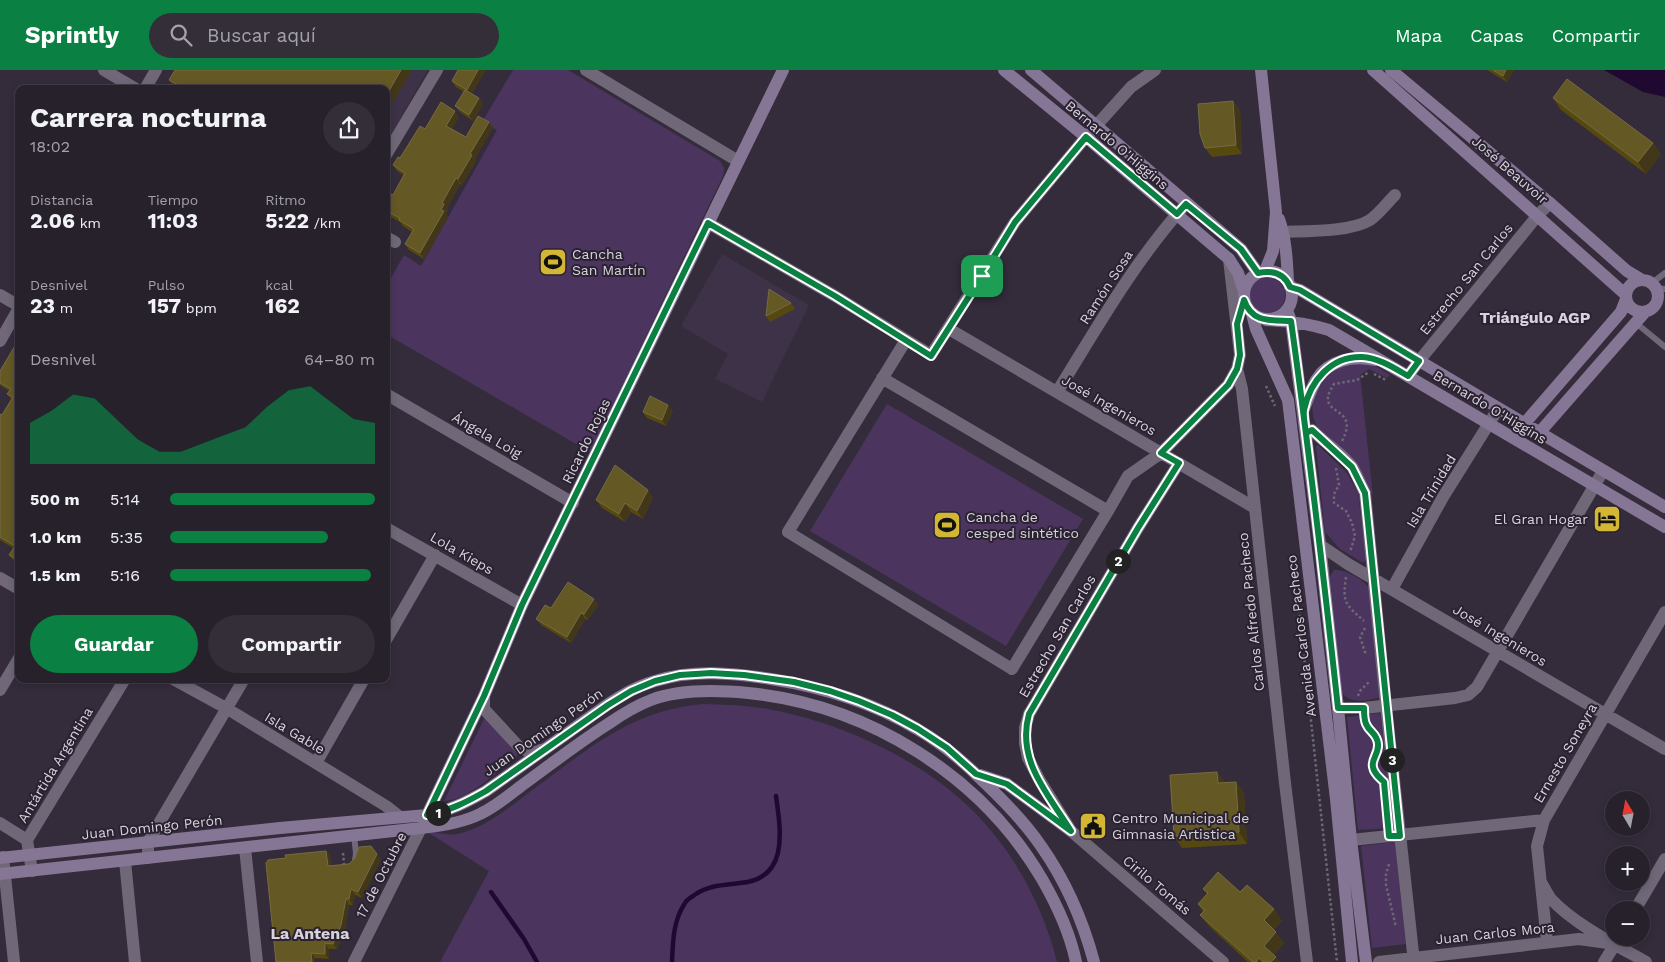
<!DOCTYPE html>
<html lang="es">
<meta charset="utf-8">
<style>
body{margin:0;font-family:"Work Sans",sans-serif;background:#332e38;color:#f1f3f6;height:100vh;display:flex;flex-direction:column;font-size:19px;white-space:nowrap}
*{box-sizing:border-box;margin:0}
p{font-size:16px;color:#a4a3a9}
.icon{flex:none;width:28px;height:28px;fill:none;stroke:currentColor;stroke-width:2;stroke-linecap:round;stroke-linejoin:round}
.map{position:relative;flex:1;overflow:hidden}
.drawer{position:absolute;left:15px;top:15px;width:375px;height:598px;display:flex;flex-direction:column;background:#27212c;border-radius:10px;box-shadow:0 2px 8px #0003,0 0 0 1px #433e48}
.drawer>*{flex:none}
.needle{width:32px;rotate:350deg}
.fabs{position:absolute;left:1605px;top:721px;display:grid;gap:10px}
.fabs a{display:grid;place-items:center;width:45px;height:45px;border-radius:50%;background:#27212c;box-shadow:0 2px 8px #0003,0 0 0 1px #433e48;font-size:25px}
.pin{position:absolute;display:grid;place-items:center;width:42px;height:42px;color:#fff;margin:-21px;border-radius:10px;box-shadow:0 2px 8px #0006}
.km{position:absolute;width:25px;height:25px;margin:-12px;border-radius:50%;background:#222;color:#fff;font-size:14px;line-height:25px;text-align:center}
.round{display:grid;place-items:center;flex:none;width:52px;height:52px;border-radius:26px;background:#332e38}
.overview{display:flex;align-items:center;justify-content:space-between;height:85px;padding:0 15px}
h1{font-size:28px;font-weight:700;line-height:38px}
.stats{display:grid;grid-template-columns:repeat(3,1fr);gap:8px;height:85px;padding:5px 15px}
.stats div{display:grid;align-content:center}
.stats b{font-size:21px;font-weight:700}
.stats small{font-size:14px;font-weight:400}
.stats p{font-size:14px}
.chart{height:140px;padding:10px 15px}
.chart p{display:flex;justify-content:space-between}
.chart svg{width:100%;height:90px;margin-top:5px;fill:#0b8043;opacity:.7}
.action{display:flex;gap:10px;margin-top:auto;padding:10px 15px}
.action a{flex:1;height:58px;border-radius:30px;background:#0b8043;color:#fff;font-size:20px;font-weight:700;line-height:58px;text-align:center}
.action a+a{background:#332e38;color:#f1f3f6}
ul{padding:0 15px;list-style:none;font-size:16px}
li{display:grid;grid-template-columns:80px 60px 1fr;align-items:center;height:38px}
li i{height:12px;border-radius:6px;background:#0b8043}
header{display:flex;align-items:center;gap:30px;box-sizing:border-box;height:70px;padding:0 25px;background:#0b8043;color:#fff}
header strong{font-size:24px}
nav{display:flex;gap:28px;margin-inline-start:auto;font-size:18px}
.search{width:350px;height:45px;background:#332e38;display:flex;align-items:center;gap:12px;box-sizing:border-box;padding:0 18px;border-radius:28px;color:#a4a3a9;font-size:19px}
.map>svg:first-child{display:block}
.built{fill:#3d3247}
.green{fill:#4b355f}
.water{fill:#200931}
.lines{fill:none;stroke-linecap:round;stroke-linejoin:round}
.stream{stroke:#200931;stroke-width:4.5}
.path{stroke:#6e6774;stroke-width:2.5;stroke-dasharray:2.5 2.5;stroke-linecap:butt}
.lane{stroke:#706879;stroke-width:6}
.street{stroke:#706879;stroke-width:12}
.secondary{stroke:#867696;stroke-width:12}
.wall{fill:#56490f}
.shaded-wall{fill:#423718}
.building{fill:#645825;stroke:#766b42}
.route-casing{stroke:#fff;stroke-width:10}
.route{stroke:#0b8043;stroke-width:6}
.labels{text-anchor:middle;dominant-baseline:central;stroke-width:4;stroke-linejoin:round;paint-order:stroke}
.street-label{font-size:14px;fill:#d7d2db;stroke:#2a2231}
.poi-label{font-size:14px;fill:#d7d2db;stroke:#2a2231;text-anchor:start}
.quarter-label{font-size:16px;font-weight:bold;fill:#d7d2db;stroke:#2a2231}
</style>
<header>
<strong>Sprintly</strong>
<div class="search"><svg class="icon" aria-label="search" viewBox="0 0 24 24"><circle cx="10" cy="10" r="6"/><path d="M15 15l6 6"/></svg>Buscar aquí</div>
<nav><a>Mapa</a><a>Capas</a><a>Compartir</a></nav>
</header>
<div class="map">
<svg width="1665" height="892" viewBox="0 0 1665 892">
<rect width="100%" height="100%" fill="#342c3b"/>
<path class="built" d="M326,0H428L386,73V19H315Z
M722,184L809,235L762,332L715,309L728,284L681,256Z"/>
<path class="green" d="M513,0H568L720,91L724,98L723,106L590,382L386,264V217L404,185L421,196L497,60L482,52Z
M1249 225a18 18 0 1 1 36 0a18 18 0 1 1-36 0Z
M1371,293L1390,305L1387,308L1369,299L1360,305L1373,426C1368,417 1363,404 1356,396C1345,384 1327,372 1318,358C1305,338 1316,309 1337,299C1347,294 1360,294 1371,293Z
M887,334L1083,449L1006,576L810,461Z
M1318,375L1347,403L1358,423L1366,488L1365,492H1362L1340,479L1325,462L1316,376Z
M1334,500C1344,499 1363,509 1369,518L1379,627L1377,628C1366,631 1349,634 1342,622L1330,507Z
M704,634C726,635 749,635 772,640C840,652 924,691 973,741C1013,780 1044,838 1057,892H440L489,801L421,758C435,762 448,767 462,763C487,756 507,739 527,724C585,682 629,640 704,634Z
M1380,643L1394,758L1358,760L1347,647Z
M485,647L518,685C500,700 468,730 444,731Z
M1395,772L1406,874L1372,878L1361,776Z"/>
<path class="water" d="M1604,0H1665V27L1643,22Z"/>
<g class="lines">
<path class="stream" d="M491,822L524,869L537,892
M672,892C673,871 673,851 685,833C687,829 692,827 696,824C709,815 725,815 740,813C789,809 781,762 776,726"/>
<path class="path" d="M1374,304L1386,310
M1266,316L1275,336
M1342,371C1362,333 1311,348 1334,314L1357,310L1369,302
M1336,398L1339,415L1334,424V433L1346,441L1352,453L1355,466L1350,482
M1346,507C1342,533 1346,535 1364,551
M1298,530L1337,892
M1365,558L1360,567L1365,582L1367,584
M1358,626L1360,621L1370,611
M1365,651L1366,656L1376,666
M1378,684C1371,694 1371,700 1381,709
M343,783L344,794
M1389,794L1386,804V815L1396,857"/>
<path class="lane" d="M1652,213L1665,203
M1656,218L1665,219
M1636,253L1665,277
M354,766L356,783L355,791"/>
<path class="street" d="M104,0L136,19
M586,0L738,91
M145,19L156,0
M386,85L437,0
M708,153L835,226L931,285L1015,152L1086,67L1131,17L1155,0
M1283,162C1306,161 1351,162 1370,150C1379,144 1387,133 1395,125
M386,167L395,172
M1229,189L1240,285L1237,299L1242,319L1285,713L1307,892
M0,225L19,236
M949,259L1255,438
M0,271L19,238
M1408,306L1419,291L1538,145L1550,133
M882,308L1108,441L1012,599L788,462L906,270
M1057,322C1097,258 1135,190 1186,134
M386,324L573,433
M1306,363L1312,360C1324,373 1343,383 1353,398C1357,405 1361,415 1365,423L1386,636L1414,892
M1179,393L1138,458L1029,644L1025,658V673L1028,688L1040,711L1071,761L1223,892
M1108,441L1128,406L1161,383L1228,315L1237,299
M386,458L522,535
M1320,475L1348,494L1665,679
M0,508L19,519
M1392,519L1443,427L1498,339
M386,570L435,485
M173,609L226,638L386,736L400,747
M0,620L19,588
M484,626V639L520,678L531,682L545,679
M1338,638H1364L1455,628L1468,625L1477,617L1603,401
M316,693L364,609
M1544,750L1537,776L1547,872
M0,753L27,770
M1351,770L1544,750L1665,542
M245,778L257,892
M3,787L14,892
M148,788V772L244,609
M125,791L135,892
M32,801L27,770L125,609
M1541,812C1544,817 1547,824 1551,829C1574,854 1616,875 1646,892
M1635,840L1665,789
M354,892L421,758
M1379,892L1579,869L1615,874
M1604,892L1619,868"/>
<path class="secondary" d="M1004,0L1086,67L1229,189L1238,203L1244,221
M1031,0L1241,179L1258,203
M1261,0L1276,142L1273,181L1265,201
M1373,0L1625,224
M1391,0L1550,133L1627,201L1642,210
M1279,149C1286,169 1287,190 1288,211
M1244 225a24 24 0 1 1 48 0a24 24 0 1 1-48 0Z
M1626 226a16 16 0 1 1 32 0a16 16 0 1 1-32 0Z
M1290,217L1300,220L1665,437
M1287,240L1291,251L1320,475L1338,638L1351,770L1366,892
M1252,244L1256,259L1288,330L1336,729L1352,892
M1266,250C1289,251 1307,253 1329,260L1665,457
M1304,339C1308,329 1311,319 1316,310C1328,290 1354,285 1375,290
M1524,354L1621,242L1626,229
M1539,363L1645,242
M980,705L1007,714L1071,761
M425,749L484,626L522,535L783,0
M0,788L280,758L427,745C451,740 465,733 486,721C514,701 541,682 569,662C596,643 623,620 655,611C693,599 733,603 771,609C822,617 872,632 917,659C942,673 964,692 984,712C1005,732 1025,752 1041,776C1065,810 1083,851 1094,892
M0,804L421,758C441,756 462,753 480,744C495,737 508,726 521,716C550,695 578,673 608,654C621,645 635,636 651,630C680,619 717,620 748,623C868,635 981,705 1042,809C1057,835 1070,863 1076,892"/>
</g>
<path class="wall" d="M175,0H412L386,44V19H176L169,10Z
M458,0L472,24L479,28L483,34L473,51L460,42L455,36L464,22L456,17L452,11Z
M1487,0H1514L1507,12Z
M1553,28L1653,73L1661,84L1646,104L1561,40Z
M1233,31L1240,40L1242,84L1212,87L1205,78Z
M459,47L452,59L466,67L489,52L493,57L475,89L476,91L462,115L460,114L447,138L448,140L446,144L448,147L424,189L409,180L405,174L412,162L403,156L400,152L386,144V127L388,128L393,125L404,105L397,101L393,95L425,59Z
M791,233L795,239L770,252L766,246Z
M19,269V494L13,490L9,485L13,478L0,470V344L2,345L11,329L7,324L9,321L0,315V301Z
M673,341L666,356L647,348L643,342Z
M648,420L653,428L643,449L631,442L625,452L602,438L596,430Z
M594,529L598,535L588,550L585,549L571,573L541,555L536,549L551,538Z
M1225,712H1236L1244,723L1247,774L1182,778L1174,766Z
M326,781L330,786L331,796L381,789L362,828L355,825L353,835H349L345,861L337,879H329V889L315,888V892H276Z
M1203,819L1240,822L1274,839L1282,851L1274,860L1284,873L1274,885L1280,892H1248L1209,856L1200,845L1203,842L1198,834L1207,824Z"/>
<path class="shaded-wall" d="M401,0H412L386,44V26Z
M478,0H486L471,26L467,20Z
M1506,0H1514L1507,12L1503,6Z
M479,28L483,34L473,51L469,45Z
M1233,31L1240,40L1242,84L1236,75Z
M455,41L459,47L450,62L446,56Z
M489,52L493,57L475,89L476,91L462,115L458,109L470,84Z
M1653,73L1661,84L1646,104L1638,92Z
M456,108L460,114L447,138L448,140L446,144L448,147L424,189L420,183L441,140L442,133Z
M668,335L673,341L666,356L662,350Z
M648,420L653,428L643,449L637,441Z
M625,433L631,442L625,452L619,444Z
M594,529L598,535L588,550L584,544Z
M581,543L585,549L571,573L567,567Z
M1217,702L1226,713H1218Z
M1236,712L1244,723L1247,774L1239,762Z
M326,781L330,786L332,802L328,796Z
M377,784L381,789L362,828L358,822Z
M351,819L355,825L353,835L349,829Z
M346,829L349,835L345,861L337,879L333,874Z
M1274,839L1282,851L1272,862L1264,850Z
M1276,862L1284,873L1272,887L1264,876Z
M325,873L329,879V889L325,884Z
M311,883L315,888V892H312Z
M1276,887L1280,892H1271Z
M1259,888L1262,892H1256Z"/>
<path class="building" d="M175,0H401L386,26V19H186L169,10Z
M458,0H478L467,20L452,11Z
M1493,0H1506L1503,6Z
M1567,9L1653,73L1638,92L1553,28Z
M465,20L479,28L469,45L455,36Z
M1233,31L1236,75L1205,78L1200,64L1198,34Z
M441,32L455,41L446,56L466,67L478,46L489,52L470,84L472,85L458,109L456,108L442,133L444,134L441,140L444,141L420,183L405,174L414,159L399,150L400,148L386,141V127L388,128L391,124L393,125L405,103L393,95L398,87L400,88L420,56L425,59Z
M769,219L791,233L766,246Z
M19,269V491L9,485L15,476L0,467V344L2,345L13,327L7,324L11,319L0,313V301Z
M650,326L668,335L662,350L643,342Z
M615,395L648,420L637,441L625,433L619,444L596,430Z
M568,512L594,529L584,544L581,543L567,567L536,549L545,535L551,538Z
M1217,702L1218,713L1236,712L1239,762L1174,766L1170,705Z
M371,776L377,784L358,822L351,819L349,829H346L341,855L333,874L325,873V884L311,883L312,892H276L266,793L268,790L286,788L285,785L326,781L328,796L349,794L355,788L359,777Z
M1218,802L1240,822L1247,815L1274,839L1264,850L1276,862L1264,876L1276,887L1271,892H1263L1259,888L1256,892H1253L1200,845L1205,840L1198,834L1208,823L1203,819Z"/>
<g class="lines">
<g class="route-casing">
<path id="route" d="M982,206L931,286L835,226L708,153L522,535L484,626L427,745C451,740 465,733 486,721L608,635L631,621L655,611L680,605L711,603L744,605L794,612L830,621L859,631L892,645L918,659L947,678L976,704L1007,714L1071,761C1048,724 1016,690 1029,644L1138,458L1179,393L1161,383L1228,315L1237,299L1240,285L1237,254L1244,230C1252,253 1270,250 1291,251C1309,380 1324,509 1338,638H1364C1364,644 1364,649 1366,654C1370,663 1377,663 1378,674C1379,684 1371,689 1373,697C1374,704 1380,708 1384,712L1389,766H1400L1365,423L1352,397L1312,360L1306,363C1305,356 1303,346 1304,340C1310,311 1331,286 1362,287C1379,288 1394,298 1408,306L1419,291L1300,220L1290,217C1284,203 1272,200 1258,203L1241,179L1186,134L1177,144L1086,67L1015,152L982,206"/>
</g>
<use href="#route" class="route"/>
</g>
<defs>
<g id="stadium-square" transform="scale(1.4375)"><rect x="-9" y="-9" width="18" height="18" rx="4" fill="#d4b635" stroke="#2a2231"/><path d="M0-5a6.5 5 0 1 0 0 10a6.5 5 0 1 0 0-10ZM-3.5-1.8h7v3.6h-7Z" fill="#111"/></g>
<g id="hotel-square" transform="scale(1.4375)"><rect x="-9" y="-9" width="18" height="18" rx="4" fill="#d4b635" stroke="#2a2231"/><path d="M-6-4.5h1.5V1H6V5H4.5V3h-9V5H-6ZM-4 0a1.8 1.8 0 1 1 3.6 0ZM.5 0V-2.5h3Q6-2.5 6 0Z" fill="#111"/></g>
<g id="civic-square" transform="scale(1.4375)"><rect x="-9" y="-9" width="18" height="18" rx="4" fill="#d4b635" stroke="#2a2231"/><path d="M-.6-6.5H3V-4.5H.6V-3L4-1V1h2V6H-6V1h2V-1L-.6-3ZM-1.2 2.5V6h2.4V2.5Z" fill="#111"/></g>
</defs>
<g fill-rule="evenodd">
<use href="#stadium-square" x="553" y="192"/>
<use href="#hotel-square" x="1607" y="449"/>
<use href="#stadium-square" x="947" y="455"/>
<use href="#civic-square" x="1093" y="756"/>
</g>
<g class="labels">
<g class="street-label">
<text transform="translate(1117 75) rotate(40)">Bernardo O'Higgins</text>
<text transform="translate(1510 100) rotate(41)">José Beauvoir</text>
<text transform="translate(1466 209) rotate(-51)">Estrecho San Carlos</text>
<text transform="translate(1106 217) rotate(-57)">Ramón Sosa</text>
<text transform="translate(1109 335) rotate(30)">José Ingenieros</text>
<text transform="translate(1490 337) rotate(31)">Bernardo O'Higgins</text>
<text transform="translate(487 365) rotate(30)">Ángela Loig</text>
<text transform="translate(586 371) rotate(-64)">Ricardo Rojas</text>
<text transform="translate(1431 421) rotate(-59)">Isla Trinidad</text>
<text transform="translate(462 483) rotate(30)">Lola Kieps</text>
<text transform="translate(1251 542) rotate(-96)">Carlos Alfredo Pacheco</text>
<text transform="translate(1500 565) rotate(31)">José Ingenieros</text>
<text transform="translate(1057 566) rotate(-60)">Estrecho San Carlos</text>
<text transform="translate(1301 566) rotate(-97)">Avenida Carlos Pacheco</text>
<text transform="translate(543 662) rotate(-35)">Juan Domingo Perón</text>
<text transform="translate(295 663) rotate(31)">Isla Gable</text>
<text transform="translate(1565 683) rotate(-60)">Ernesto Soneyra</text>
<text transform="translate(55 695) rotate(-59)">Antártida Argentina</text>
<text transform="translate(152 757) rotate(-6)">Juan Domingo Perón</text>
<text transform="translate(381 805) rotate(-63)">17 de Octubre</text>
<text transform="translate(1157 815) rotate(40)">Cirilo Tomás</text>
<text transform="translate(1495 863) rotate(-6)">Juan Carlos Mora</text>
</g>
<g class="poi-label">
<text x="572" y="184">Cancha<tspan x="572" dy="16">San Martín</tspan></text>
<text x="966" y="447">Cancha de<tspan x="966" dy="16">cesped sintético</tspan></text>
<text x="1588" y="449" text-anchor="end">El Gran Hogar</text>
<text x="1112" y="748">Centro Municipal de<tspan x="1112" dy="16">Gimnasia Artistica</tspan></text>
</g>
<g class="quarter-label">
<text x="1535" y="247">Triángulo AGP</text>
<text x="310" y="863">La Antena</text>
</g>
</g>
</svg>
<div class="fabs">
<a><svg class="needle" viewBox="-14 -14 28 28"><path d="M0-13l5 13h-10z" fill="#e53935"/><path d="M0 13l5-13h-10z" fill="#a4a3a9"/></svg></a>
<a>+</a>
<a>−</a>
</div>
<div class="pin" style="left:982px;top:206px;background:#1e9e55"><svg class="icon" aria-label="arrive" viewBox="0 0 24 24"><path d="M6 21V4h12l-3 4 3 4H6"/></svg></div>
<b class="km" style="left:438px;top:743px">1</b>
<b class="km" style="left:1118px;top:491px">2</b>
<b class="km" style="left:1392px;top:690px">3</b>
<section class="drawer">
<div class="overview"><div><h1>Carrera nocturna</h1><p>18:02</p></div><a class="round"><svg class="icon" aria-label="share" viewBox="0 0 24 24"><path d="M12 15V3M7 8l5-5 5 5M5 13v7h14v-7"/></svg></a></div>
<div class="stats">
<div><p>Distancia</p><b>2.06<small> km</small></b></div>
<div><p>Tiempo</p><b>11:03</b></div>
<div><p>Ritmo</p><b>5:22<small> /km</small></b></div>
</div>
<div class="stats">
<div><p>Desnivel</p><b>23<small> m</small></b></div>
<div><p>Pulso</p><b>157<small> bpm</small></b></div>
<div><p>kcal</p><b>162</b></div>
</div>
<div class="chart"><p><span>Desnivel</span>64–80 m</p>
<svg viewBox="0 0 160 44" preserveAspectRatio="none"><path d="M0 44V24L10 18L20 10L30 12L40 22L50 32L60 38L70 38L80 34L90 30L100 26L110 16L120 8L130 6L140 14L150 22L160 24V44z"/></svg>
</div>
<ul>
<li><b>500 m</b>5:14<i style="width:100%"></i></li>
<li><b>1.0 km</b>5:35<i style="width:77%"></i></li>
<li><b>1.5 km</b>5:16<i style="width:98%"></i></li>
</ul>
<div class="action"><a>Guardar</a><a>Compartir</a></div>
</section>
</div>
